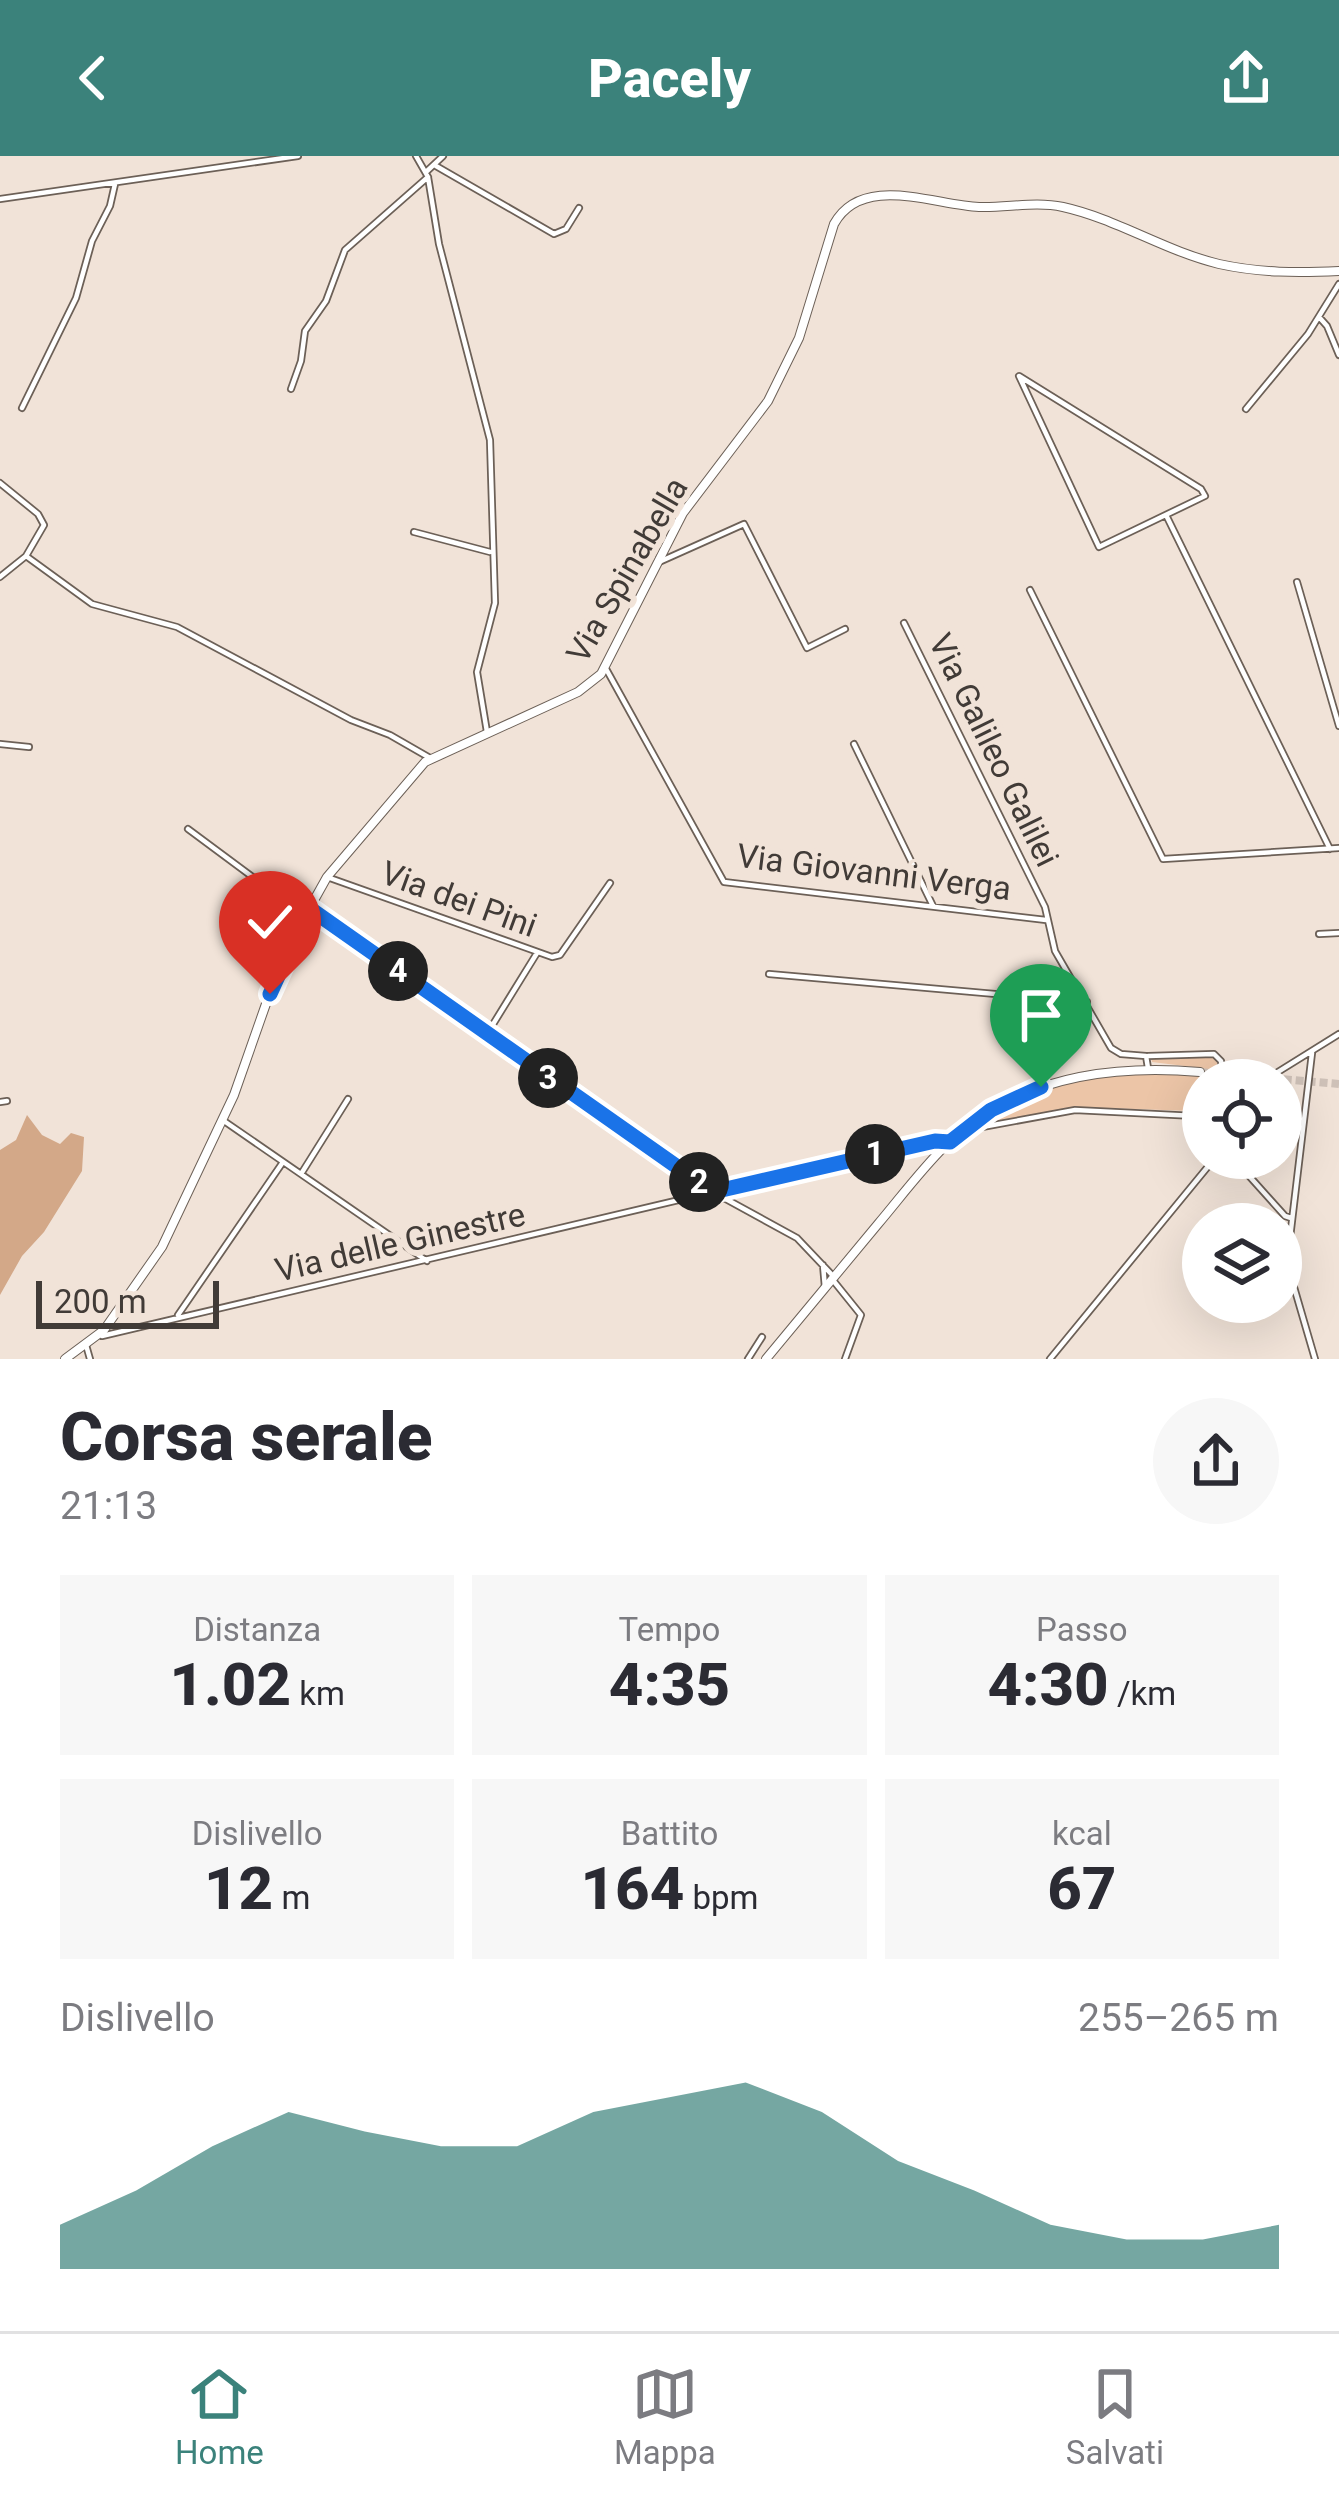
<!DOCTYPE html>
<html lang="it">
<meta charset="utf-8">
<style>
body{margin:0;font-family:Roboto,sans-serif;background:#f7f7f7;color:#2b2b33;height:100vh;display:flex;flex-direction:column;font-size:45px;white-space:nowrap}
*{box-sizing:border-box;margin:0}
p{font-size:39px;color:#7c7c81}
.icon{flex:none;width:66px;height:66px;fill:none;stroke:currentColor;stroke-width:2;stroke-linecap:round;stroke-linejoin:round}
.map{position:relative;height:1203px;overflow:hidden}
.drawer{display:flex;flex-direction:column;background:#fff;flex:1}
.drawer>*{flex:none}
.tools{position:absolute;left:1182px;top:903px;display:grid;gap:24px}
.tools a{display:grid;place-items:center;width:120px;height:120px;border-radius:50%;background:#fff;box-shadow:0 12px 48px #0002;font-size:60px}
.scale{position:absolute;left:36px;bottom:30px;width:183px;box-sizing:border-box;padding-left:12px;border:6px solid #413b37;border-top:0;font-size:33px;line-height:42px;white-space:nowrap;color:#413b37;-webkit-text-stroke:9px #f1e3d8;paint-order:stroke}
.pin{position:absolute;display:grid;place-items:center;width:102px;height:102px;color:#fff;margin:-123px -51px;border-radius:50% 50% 50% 0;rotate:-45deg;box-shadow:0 0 12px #0007}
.pin .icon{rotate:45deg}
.km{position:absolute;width:60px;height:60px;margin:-30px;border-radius:50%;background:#222;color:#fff;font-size:33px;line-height:60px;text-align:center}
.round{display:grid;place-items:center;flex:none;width:126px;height:126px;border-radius:63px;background:#f7f7f7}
.overview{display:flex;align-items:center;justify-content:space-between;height:204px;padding:0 60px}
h1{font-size:66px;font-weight:800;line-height:90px}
.figures{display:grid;grid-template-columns:repeat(3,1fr);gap:18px;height:204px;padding:12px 60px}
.figures div{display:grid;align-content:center;border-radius:0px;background:#f7f7f7;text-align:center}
.figures b{font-size:60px;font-weight:800}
.figures small{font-size:33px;font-weight:400}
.figures p{font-size:33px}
.chart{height:336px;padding:24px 60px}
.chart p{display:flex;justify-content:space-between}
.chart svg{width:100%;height:216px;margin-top:12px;fill:#3b827b;opacity:.7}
header{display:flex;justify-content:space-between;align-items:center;height:156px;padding:0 60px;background:#3b827b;color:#fff;font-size:54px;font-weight:800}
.tab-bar{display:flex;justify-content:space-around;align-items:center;height:168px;border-top:3px solid #e1e1e2;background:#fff;font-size:33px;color:#7c7c81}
.tab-bar a{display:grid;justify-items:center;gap:6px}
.tab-bar .current{color:#3b827b}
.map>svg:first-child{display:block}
.green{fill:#ecc5a7}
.forest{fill:#d3a888}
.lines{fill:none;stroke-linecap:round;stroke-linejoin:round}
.secondary-tunnel{stroke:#cec1b8;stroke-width:8;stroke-dasharray:8 4;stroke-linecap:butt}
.street-casing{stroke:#6c6057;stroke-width:8}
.secondary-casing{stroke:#6c6057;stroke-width:10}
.street{stroke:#fff;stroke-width:4.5}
.secondary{stroke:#fff;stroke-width:8}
.route-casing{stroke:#fff;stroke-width:24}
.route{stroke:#1a73e8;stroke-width:15}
.labels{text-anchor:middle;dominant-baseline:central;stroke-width:12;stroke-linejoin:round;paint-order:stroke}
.street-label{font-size:33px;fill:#413b37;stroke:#f1e3d8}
</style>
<header><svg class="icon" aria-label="back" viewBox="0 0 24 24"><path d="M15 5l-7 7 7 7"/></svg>Pacely<svg class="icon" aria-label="share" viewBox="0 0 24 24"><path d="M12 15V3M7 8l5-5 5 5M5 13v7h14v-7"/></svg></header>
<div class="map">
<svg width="1339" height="1203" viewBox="0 0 1339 1203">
<rect width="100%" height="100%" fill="#f1e3d8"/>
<path class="green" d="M1210,899L1217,903L1219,924H1203V950L1194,955L1074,951L978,969C1044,917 1121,915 1201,918V912L1152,906L1151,902Z"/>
<path class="forest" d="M27,959L42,979L60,988L71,977L84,981L82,1015L44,1076L22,1100L0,1139V994L16,984Z"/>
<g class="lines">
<path class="secondary-tunnel" d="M1200,916L1339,928"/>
<g class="street-casing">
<path id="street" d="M416,0L428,21L439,88L490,284L495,447L477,516L487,576
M436,10L554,78L566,73L579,52
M426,16L443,0
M0,43L298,0
M1319,161L1327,170L1339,199
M1019,220L1201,333L1205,340L1099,391Z
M291,233L301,205L305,175L326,145L345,94L428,21
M22,252L76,142L92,85L110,50L115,28
M1246,253L1308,178L1339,128
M0,327L38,358L44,369L26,400L0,421
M1167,361L1330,693
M414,376L490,396
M26,400L92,448L177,471L351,564L390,579L430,602
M659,406L744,368L807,492L845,473
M1297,426L1339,570
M1030,434L1163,703L1339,692
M904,467L1045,751L1055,795L1111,892L1121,898L1146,900L1148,912
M605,511L724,726L1046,764
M0,588L29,591
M854,588L933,750
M188,673L305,760
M327,721L552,801L560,799L610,727
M310,753L713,1036L797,1082L834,1121
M1319,778L1339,777
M769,818L1087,846
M487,878L537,797
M1312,897L1287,1107L1315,1203
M1148,900L1214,898L1221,905L1223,924
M1265,924L1339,878
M0,946L7,945
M1195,960L1203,976
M224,965L427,1105
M966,974L1075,954L1195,960L1203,956
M1233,1002L1285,1060L1291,1062
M301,1018L348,943
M823,1109L825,1132
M832,1123L861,1159L845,1203
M178,1159L283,1006
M102,1180L891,994L935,985L950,986
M86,1189L90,1203
M748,1203L762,1181
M1050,1203L1215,1002"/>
</g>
<g class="secondary-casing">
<path id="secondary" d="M65,1203L104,1174L162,1091L234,939L267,845L298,773L327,721L425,606L578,536L601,518L683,357L768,245L799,182L834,68C862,17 934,49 979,51C1007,52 1035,45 1063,51C1117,63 1165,95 1219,108C1260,117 1298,117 1339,115
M766,1203C803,1158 841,1113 878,1068C900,1042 920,1015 944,991C1013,922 1107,908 1200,916"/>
</g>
<use href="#street" class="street"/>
<use href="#secondary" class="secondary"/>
</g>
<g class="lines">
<g class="route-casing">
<path id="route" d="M270,838L309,752L713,1036L935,985L950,986L991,954L1041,931"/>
</g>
<use href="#route" class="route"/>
</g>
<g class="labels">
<g class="street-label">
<text transform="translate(627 414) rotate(-60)">Via Spinabella</text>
<text transform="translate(994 594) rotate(64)">Via Galileo Galilei</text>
<text transform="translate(874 716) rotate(7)">Via Giovanni Verga</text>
<text transform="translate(459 743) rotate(20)">Via dei Pini</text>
<text transform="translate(400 1086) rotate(-13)">Via delle Ginestre</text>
</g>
</g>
</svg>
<div class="tools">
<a><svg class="icon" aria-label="locate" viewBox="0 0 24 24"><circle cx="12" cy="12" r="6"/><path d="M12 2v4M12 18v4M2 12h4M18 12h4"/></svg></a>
<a><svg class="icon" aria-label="layers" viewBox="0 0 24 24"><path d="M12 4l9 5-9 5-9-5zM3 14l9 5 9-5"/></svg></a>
</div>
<div class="scale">200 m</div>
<div class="pin" style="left:1041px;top:931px;background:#1e9e55"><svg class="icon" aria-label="arrive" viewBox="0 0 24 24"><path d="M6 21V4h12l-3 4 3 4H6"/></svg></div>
<div class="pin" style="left:270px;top:838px;background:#d93025"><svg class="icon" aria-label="check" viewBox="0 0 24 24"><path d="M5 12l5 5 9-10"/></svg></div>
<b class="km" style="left:875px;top:998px">1</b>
<b class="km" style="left:699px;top:1026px">2</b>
<b class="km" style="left:548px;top:922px">3</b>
<b class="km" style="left:398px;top:815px">4</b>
</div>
<section class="drawer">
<div class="overview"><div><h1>Corsa serale</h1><p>21:13</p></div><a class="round"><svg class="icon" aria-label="share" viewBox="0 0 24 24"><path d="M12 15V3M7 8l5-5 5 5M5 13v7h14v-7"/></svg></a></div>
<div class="figures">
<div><p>Distanza</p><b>1.02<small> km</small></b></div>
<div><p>Tempo</p><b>4:35</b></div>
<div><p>Passo</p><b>4:30<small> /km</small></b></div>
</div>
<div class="figures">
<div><p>Dislivello</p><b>12<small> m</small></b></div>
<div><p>Battito</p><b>164<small> bpm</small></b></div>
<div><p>kcal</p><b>67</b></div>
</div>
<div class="chart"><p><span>Dislivello</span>255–265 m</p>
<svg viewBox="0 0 160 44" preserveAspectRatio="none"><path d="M0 44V35L10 28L20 19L30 12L40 16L50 19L60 19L70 12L80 9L90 6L100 12L110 22L120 28L130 35L140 38L150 38L160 35V44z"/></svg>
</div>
</section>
<nav class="tab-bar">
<a class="current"><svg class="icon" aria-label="home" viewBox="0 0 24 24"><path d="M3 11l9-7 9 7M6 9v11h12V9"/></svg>Home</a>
<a><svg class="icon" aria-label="map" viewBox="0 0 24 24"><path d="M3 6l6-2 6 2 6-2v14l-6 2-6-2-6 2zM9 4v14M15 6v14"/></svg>Mappa</a>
<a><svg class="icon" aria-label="saved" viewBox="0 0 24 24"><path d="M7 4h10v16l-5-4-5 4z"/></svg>Salvati</a>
</nav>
